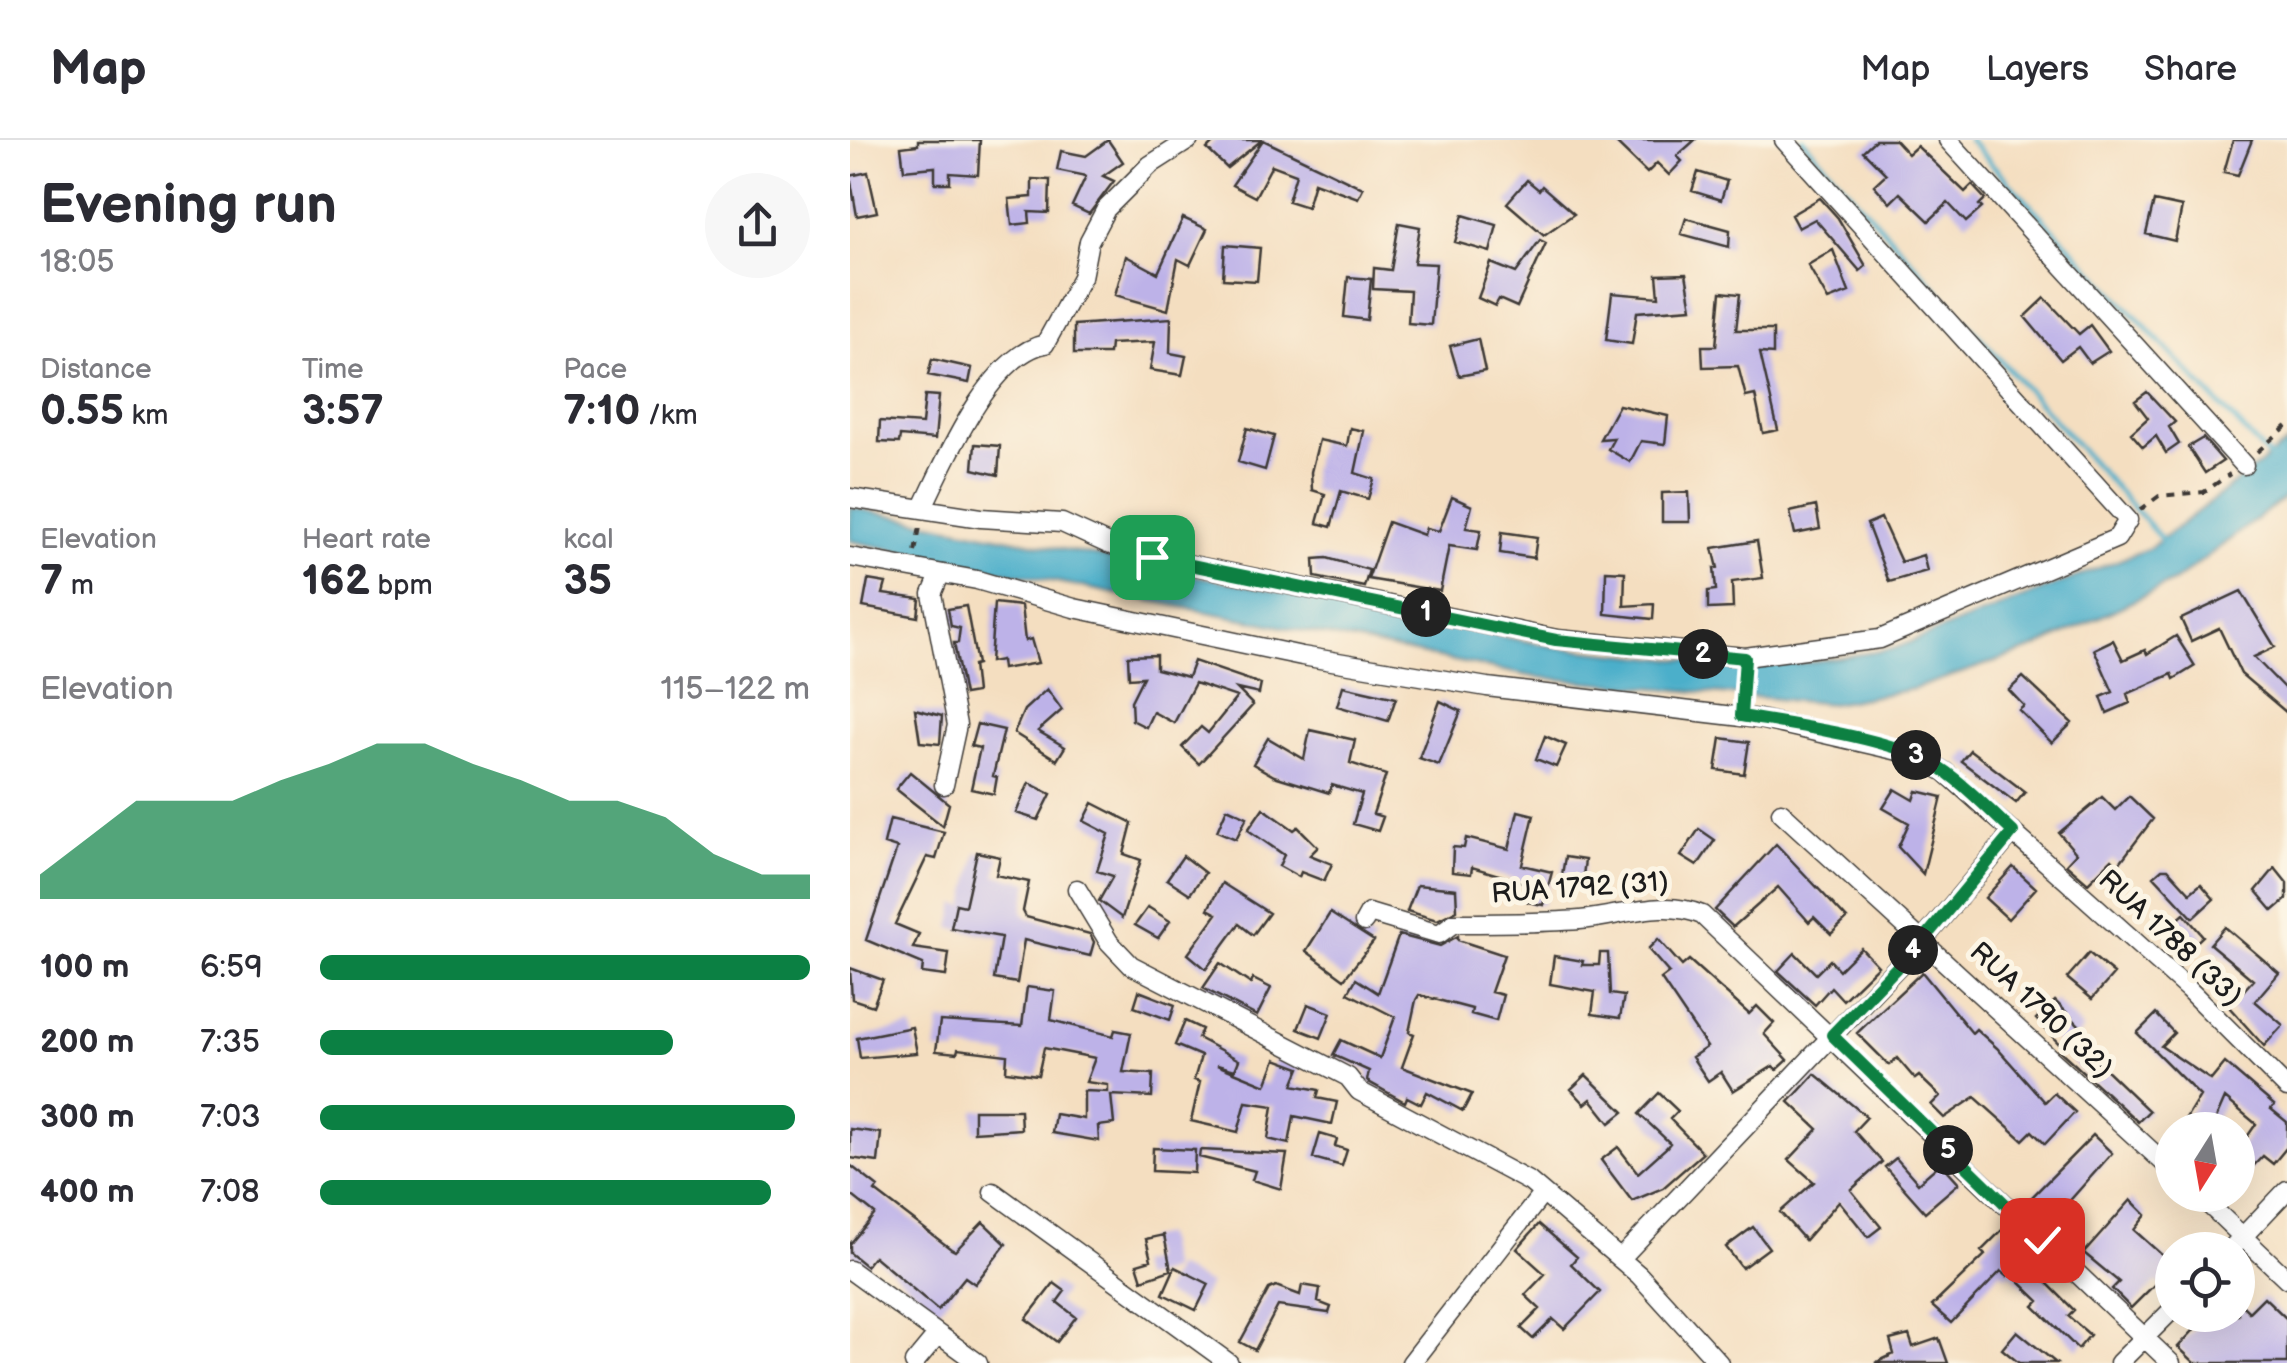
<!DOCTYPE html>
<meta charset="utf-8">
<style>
body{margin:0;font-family:"Balsamiq Sans",sans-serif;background:#f7f7f7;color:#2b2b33;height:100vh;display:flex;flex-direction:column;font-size:38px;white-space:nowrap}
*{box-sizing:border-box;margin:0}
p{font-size:32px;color:#7c7c81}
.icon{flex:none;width:55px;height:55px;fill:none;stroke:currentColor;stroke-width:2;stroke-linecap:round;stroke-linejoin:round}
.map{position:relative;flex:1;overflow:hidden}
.panel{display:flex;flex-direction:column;background:#fff;width:850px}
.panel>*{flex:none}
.needle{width:65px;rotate:191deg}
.fabs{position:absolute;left:1305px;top:972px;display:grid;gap:20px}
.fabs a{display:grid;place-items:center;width:100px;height:100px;border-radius:50%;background:#fff;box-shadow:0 10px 40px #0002;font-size:50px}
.pin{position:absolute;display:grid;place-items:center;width:85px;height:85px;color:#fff;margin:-42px;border-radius:20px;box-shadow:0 5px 15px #0006}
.km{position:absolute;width:50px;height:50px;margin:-25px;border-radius:50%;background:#222;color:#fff;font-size:28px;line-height:50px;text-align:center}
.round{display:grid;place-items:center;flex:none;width:105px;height:105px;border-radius:52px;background:#f7f7f7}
.summary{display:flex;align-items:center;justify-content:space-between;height:170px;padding:0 40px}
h1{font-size:55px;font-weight:600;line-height:75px}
.metrics{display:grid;grid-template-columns:repeat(3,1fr);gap:15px;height:170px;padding:10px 40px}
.metrics div{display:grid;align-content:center}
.metrics b{font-size:42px;font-weight:600}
.metrics small{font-size:28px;font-weight:400}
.metrics p{font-size:28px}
.chart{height:280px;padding:20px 40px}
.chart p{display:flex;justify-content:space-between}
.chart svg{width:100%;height:180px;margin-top:10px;fill:#0b8043;opacity:.7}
ul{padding:0 40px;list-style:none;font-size:32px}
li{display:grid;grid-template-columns:160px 120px 1fr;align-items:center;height:75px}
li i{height:25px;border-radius:12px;background:#0b8043}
header{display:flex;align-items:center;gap:60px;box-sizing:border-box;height:140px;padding:0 50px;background:#fff;border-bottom:2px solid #e1e1e2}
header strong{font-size:48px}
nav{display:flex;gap:55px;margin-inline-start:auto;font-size:35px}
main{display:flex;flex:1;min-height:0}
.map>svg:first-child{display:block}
.water{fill:#4bafca;stroke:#346673;stroke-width:2.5}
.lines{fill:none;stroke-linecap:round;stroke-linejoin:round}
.stream{stroke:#4bafca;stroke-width:5}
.building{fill:#bdb2e8}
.minor-casing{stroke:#3c3935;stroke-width:21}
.path{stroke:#3c3935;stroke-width:4;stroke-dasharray:8 8;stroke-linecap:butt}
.minor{stroke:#fff;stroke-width:18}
.route-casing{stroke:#fff;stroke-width:20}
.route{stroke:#0b8043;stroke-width:12}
.labels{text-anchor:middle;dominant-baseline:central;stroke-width:10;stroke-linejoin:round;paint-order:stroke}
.street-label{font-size:28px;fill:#1c1c1c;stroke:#fcf5e5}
</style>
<header>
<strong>Map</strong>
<nav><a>Map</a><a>Layers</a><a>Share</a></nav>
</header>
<main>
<section class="panel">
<div class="summary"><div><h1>Evening run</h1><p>18:05</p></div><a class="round"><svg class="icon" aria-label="share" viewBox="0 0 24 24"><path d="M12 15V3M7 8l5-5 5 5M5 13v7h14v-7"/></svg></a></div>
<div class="metrics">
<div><p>Distance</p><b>0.55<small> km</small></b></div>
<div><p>Time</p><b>3:57</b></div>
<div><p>Pace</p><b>7:10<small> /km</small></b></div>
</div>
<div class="metrics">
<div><p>Elevation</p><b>7<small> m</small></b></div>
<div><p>Heart rate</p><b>162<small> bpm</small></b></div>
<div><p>kcal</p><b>35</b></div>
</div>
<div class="chart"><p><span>Elevation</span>115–122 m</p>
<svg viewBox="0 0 160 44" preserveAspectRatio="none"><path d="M0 44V38L10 29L20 20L30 20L40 20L50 15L60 11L70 6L80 6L90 11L100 15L110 20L120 20L130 24L140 33L150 38L160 38V44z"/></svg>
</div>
<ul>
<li><b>100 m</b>6:59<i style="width:100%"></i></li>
<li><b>200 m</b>7:35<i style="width:72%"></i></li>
<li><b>300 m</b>7:03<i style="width:97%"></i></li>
<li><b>400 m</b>7:08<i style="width:92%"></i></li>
</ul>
</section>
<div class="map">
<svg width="1437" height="1223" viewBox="0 0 1437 1223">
<rect width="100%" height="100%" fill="#fcf5e5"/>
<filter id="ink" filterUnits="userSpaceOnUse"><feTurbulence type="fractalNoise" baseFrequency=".01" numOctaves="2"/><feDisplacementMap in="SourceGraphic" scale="20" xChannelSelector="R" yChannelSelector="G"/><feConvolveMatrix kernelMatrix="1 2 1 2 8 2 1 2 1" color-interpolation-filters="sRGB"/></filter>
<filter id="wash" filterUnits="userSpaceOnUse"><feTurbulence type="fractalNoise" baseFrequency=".0048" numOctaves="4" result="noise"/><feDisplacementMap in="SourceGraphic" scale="40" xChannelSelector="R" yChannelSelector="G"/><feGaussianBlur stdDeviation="2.25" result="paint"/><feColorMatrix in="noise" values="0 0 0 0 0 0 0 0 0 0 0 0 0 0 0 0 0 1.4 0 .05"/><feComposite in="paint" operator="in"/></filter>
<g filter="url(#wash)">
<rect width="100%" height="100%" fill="#f4dec0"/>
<path class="water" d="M1437,303V356L1325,441L1185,508L1063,549L982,564L685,537L0,401V367L706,507L819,519L947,524L1043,509L1300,408Z"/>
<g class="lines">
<path class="stream" d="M953,0L1315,403
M1119,0L1423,321"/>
</g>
<g id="blocks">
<path class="building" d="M68,0H130L128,35L100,33V43H85V27L54,30L51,7L68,5Z
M258,0L273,22L253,36L264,41L239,74L222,66L236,36L207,30L211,11L236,16Z
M366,0H412L377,28L357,9Z
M413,0L513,48L508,58L464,42L457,67L438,61L446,34L422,25L405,57L382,45Z
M763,0H845L827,16L832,21L819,35L807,23L797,33Z
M1025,0H1045L1058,14L1067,6L1115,52L1122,45L1135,59L1129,65L1132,68L1116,82L1098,63L1079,81L1050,53L1040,63L1024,45L1036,34L1013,11Z
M1383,0H1402L1388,35L1374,32Z
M18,32L27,72L7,76L0,36Z
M848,32L877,41L871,60L842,51Z
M182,39L200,40L199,73L179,72L180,83L162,85L159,59L182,57Z
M677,40L689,50L692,46L724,74L694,95L657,63Z
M970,58L988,78L1016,126L1010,131L965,79L948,88L941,75Z
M1304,61L1332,67L1325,101L1296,94Z
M613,75L647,85L640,112L605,102Z
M333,78L357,89L340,125L328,119L318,170L265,155L276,116L308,133Z
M836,78L880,90L879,107L831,94Z
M549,83L570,87L564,123L586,124L581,185L558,183L560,151L523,149L524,128L541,130Z
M690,100L696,103L667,167L649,159L645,166L628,158L641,123L666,133Z
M375,105L410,108L407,141L373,139Z
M983,110L999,152L978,160L958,125Z
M836,134L842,168L787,172L782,204L756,200L762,153L809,157L807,135Z
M498,137L521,139L517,180L494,177Z
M871,152L890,154L886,190H923V214L910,213L928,290L913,293L905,255L896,257L888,226L853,227L852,206H866Z
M1195,158L1229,194L1240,185L1259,211L1240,223L1228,207L1211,220L1175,177Z
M321,178L320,213L336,216L332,235L300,230L305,202L260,204L259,214H224V185Z
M628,199L635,231L609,236L600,206Z
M82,219L122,228L119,243L78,235Z
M1297,252L1325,282L1319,287L1329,304L1316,313L1306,296L1293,307L1281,293L1298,278L1285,261Z
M75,255L89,256L85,299L50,296L49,303L29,302L30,281L72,284Z
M769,265L818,276L815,304L791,301L780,322L758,309L764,298L750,299Z
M397,288L424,296L415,330L388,322Z
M500,288L514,291L505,333L524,339L518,359L491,351L481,387L467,383L475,354L462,350L461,332L469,300L497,306Z
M1353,298L1373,321L1355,333L1338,307Z
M125,304L150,306L148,335L123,329Z
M839,352L840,382H812V353Z
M602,357L622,366L616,388L631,390L627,410L599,406L590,451L518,439L538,382L574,395L576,388L589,391Z
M966,366L970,389L945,394L940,372Z
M1031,378L1051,422L1073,415L1077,431L1039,442L1017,384Z
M652,392L687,397L684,418L650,413Z
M907,401L913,438L882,442L883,468L858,469V451L866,450L864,428H868L863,408Z
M477,418L519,430L514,447L465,437L464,419Z
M756,431L775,432L774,466L804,464L803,479L755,474Z
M18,440L36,443L33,454L70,459L68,477L13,467Z
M1391,451L1425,507L1404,517L1437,551V573L1391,534L1369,488L1341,501L1331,479Z
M144,463L171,466L175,501L181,499L188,523L152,529L151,520L140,522Z
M116,466L127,524L123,525L126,553L114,555L104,503H108L110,488L101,486L98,469Z
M1326,496L1345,526L1324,539L1322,534L1277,554L1280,563L1257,573L1251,557L1263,552L1244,509L1263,500L1273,520L1295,510L1297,514Z
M306,515V529L338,537L344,521L411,544L409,554L387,549L403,565L349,624L332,607L351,587L358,593L387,557L345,543L324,583L303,572L296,587L282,580L281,561L293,537L279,538L278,516Z
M1173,537L1222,583L1202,603L1169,570L1174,566L1159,550Z
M493,546L546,558L538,581L487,566Z
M197,549L212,570L188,591L215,607L207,620L164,593L174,570Z
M590,561L611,571L589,625L569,618Z
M65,569L92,576L90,604L70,602Z
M127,584L154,590L143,636L147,637L144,654L121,649L130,608L121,606Z
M460,590L505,600L500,623L536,635L523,674L533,677L528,691L503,684L512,654L482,645L479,653L424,636L403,624L418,598L454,619Z
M695,596L716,605L706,627L686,619Z
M871,598L899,602L894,634L866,630Z
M1120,610L1175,652L1166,663L1111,621Z
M60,632L99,664L93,686L46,649Z
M179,643L201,654L188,680L166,673Z
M1045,649L1064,660L1067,651L1092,657L1073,734L1048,707L1059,683L1033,668Z
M1279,656L1303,679L1268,725L1262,719L1238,743L1216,724L1226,713L1209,693L1252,657L1265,670Z
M243,663L282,683L274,714L291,720L272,778L249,761L263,736L247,731L259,694L234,681Z
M377,668L397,677L386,699L367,691Z
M413,668L444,690L448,687L468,707L460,715L482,724L474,741L451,732L449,737L429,726L434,715L398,690Z
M668,671L684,675L672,725L702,732L693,765L678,762L683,745L622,727L621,734L602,732L603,707L614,708L616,698L659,709Z
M40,679L94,692L86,719L77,717L45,784L69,794L63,808L99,813L96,836L72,833L73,824L16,800L47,708L34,704Z
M849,689L865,700L847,726L831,716Z
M926,704L997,779L981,794L964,777L959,782L928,747L883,787L865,770Z
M127,712L150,717L146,735L179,742L173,771L176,777L240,794L244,802L240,816L174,800L167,843L144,839L151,797L101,788L106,764L115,766Z
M333,716L355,733L340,754L317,739Z
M715,717L735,720L732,744L711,741Z
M1163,727L1186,748L1158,779L1135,758Z
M1425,728L1437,743V759L1423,771L1406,751Z
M1312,729H1318L1340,753L1351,744L1364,759L1343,778L1304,736Z
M372,743L419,773L403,795L389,784L356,829L338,814L367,774L358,769Z
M567,745L606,749L607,770L587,780L557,771Z
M298,767L320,781L308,798L285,785Z
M480,773L524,801L494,839L456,811Z
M1334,774L1353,796L1335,813L1315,791Z
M1375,787L1429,833L1405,861L1433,885L1414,906L1379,867L1403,840L1360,804Z
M549,795L590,806L608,796V800L654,815L641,852L653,855L646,881L621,874L622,869L569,855L566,860L559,892L564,894L552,927L622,954L613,971L577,952L571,964L557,957L555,962L517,941L519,931L483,915L491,900L530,918L545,877L498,853L506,839L528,853Z
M808,799L832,826L839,820L899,874L907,866L924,883L914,894L938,920L927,930L923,926L883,951L871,932L858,941L842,917L857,907L811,839L819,833L798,809Z
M1011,808L1028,826L993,860L981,847L965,865L928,831L945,813L966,834L980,820L989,830Z
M750,813H758L760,854L774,856L770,878L742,874L745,852L700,844L704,816L733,821L732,825H749Z
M1239,813L1264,834L1242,859L1217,838Z
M370,823L401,844L403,839L421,848L407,876L353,848Z
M0,828L33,840L23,866L2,859Z
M1072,832L1122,893L1126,889L1147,908L1195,962L1204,953L1225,972L1195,1004L1182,991L1173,1000L1125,957L1094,978L1081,965L1090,956L1069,936L1065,939L1047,918L1039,925L1007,893Z
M177,847L205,851L201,880L263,896L265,890L281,893L273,932L303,934L302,957L261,955L264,984L248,986L249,1001L202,993L205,974L234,979V951L258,952V945L236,942L245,918L194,908L188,935L156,931L157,915L108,909L107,913L86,911L90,881L172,886Z
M289,851L325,865L320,880L284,867Z
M1205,861L1233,889L1225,900L1299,971L1288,982L1209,910L1212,907L1186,879Z
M458,864L481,873L471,898L448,889Z
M1306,874L1324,893L1311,906L1361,940L1375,923L1424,965L1421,969L1437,982V1007L1423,1024L1413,1016L1388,1042V1010L1406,984L1375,958L1361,990L1334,982L1350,956L1287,893Z
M335,881L352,889L348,898L389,920L385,930L367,925L416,945L426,919L450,928L443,945L469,950L467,958L487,962L482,984L444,976L439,1004L418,999L423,966L396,962L388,992L341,981L350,942L344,940L351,916L325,905Z
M62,887L67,913L10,918L7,898Z
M965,934L1017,977L1004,991L1032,1022L1001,1050L1031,1087L1018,1097L989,1061L955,1100L930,1072L964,1042L939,1020L968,989L939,962Z
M736,935L774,972L760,983L741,959L735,964L721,949Z
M809,953L828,971L820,979L853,1013L813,1048L782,1061L751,1020L768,1007L788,1033L816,1008L820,1003L789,974Z
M124,970H170L171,989L124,992Z
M0,989L31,993L28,1022L0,1018Z
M470,994L487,999L485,1006L497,1010L492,1026L463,1018Z
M1243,995L1262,1013L1199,1084L1176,1063Z
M303,1008L345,1010L344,1033L302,1031Z
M350,1010L437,1014L431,1049L402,1040L405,1031L349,1017Z
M1046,1018L1068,1043L1091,1023L1109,1043L1075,1072L1035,1027Z
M0,1025L28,1047L25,1051L101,1109L105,1111L133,1082L156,1104L125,1144L115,1137L88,1170L24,1116L16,1126L0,1113V1104L25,1074L0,1054Z
M1281,1060L1296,1075L1284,1090L1322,1124V1133L1311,1146L1307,1142L1281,1168L1262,1149L1269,1142L1234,1113Z
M689,1084L727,1117L721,1124L750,1152L714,1189L703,1179L683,1199L671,1188L690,1169L675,1155L695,1134L667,1109Z
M903,1087L919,1108L892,1128L876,1107Z
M1154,1088L1201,1137L1196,1142L1224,1170L1218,1176L1240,1195L1228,1209L1184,1166L1189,1161L1160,1133L1157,1136L1151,1131L1101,1183L1082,1166L1135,1115L1131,1111Z
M314,1095L321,1130L292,1140L287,1124L301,1120L296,1099Z
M325,1127L359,1144L346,1170L313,1154Z
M204,1143L215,1151L207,1162L226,1177L207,1202L176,1179Z
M452,1145L470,1148L468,1162L481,1167L479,1173L428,1166L405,1210L390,1202L419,1149L426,1146L450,1155Z
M1414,1157L1437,1179V1223H1345L1328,1207L1358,1175H1388V1161L1399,1172Z
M1167,1191L1206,1223H1169L1152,1209Z
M1059,1195L1063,1207L1089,1198L1098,1223H1025L1044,1214L1040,1200Z"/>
</g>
</g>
<g filter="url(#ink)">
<use href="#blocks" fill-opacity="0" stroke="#3c3935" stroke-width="2.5"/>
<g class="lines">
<g class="minor-casing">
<path id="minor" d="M1098,0L1394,325
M0,358L131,378L212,383L258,404L302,417L707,499L895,517L1030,499L1267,398L1278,380L934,0
M73,367C96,319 140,215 195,204L232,137L239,101L256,69L300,25L339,0
M0,417L127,440L224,468L452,516L637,547L909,579L1066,615L1095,632L1338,849L1437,948
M90,435L82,454L107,585L94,645
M931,672L1322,1030
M227,749L259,802L281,825L498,937L509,951L680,1042L789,1135L869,1223
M514,782L519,773L589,794L604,783C646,783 688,783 730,780C771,777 812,758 852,775L1321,1223
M143,1052L379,1223
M1349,1055L1437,1139
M1380,1110L1437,1050
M770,1119L1074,799L1163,692
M0,1130L128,1223
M64,1223L88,1194
M561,1223L693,1053
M1269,1223L1322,1170"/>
</g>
<path class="path" d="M1407,312L1437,286
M1290,370L1309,356L1354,352L1380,334
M65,412L70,387
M892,562L894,536"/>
<use href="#minor" class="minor"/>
</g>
</g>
<g class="lines" filter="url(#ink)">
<g class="route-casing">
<path id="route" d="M302,417L706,500L895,518L891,576C944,585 1017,595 1066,615C1103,630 1134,666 1163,692L1074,799L982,895L1192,1100"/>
</g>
<use href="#route" class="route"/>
</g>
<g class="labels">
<g class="street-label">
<text transform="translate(730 748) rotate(-4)">RUA 1792 (31)</text>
<text transform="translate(1320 798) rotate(43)">RUA 1788 (33)</text>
<text transform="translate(1191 870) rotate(43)">RUA 1790 (32)</text>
</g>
</g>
</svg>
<div class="fabs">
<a><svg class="needle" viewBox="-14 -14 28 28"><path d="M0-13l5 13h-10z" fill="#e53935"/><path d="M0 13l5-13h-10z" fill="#7c7c81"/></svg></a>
<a><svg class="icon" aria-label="locate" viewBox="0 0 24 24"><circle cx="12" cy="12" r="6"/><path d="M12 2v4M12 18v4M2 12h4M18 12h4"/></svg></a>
</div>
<div class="pin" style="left:302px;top:417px;background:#1e9e55"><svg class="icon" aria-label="arrive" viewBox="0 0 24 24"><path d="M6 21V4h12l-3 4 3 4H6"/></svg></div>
<div class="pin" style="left:1192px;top:1100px;background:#d93025"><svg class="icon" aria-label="check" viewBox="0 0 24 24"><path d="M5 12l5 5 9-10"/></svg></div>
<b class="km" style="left:576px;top:472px">1</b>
<b class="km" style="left:853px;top:514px">2</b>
<b class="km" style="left:1066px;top:615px">3</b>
<b class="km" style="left:1063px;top:810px">4</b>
<b class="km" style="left:1098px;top:1010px">5</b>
</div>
</main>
